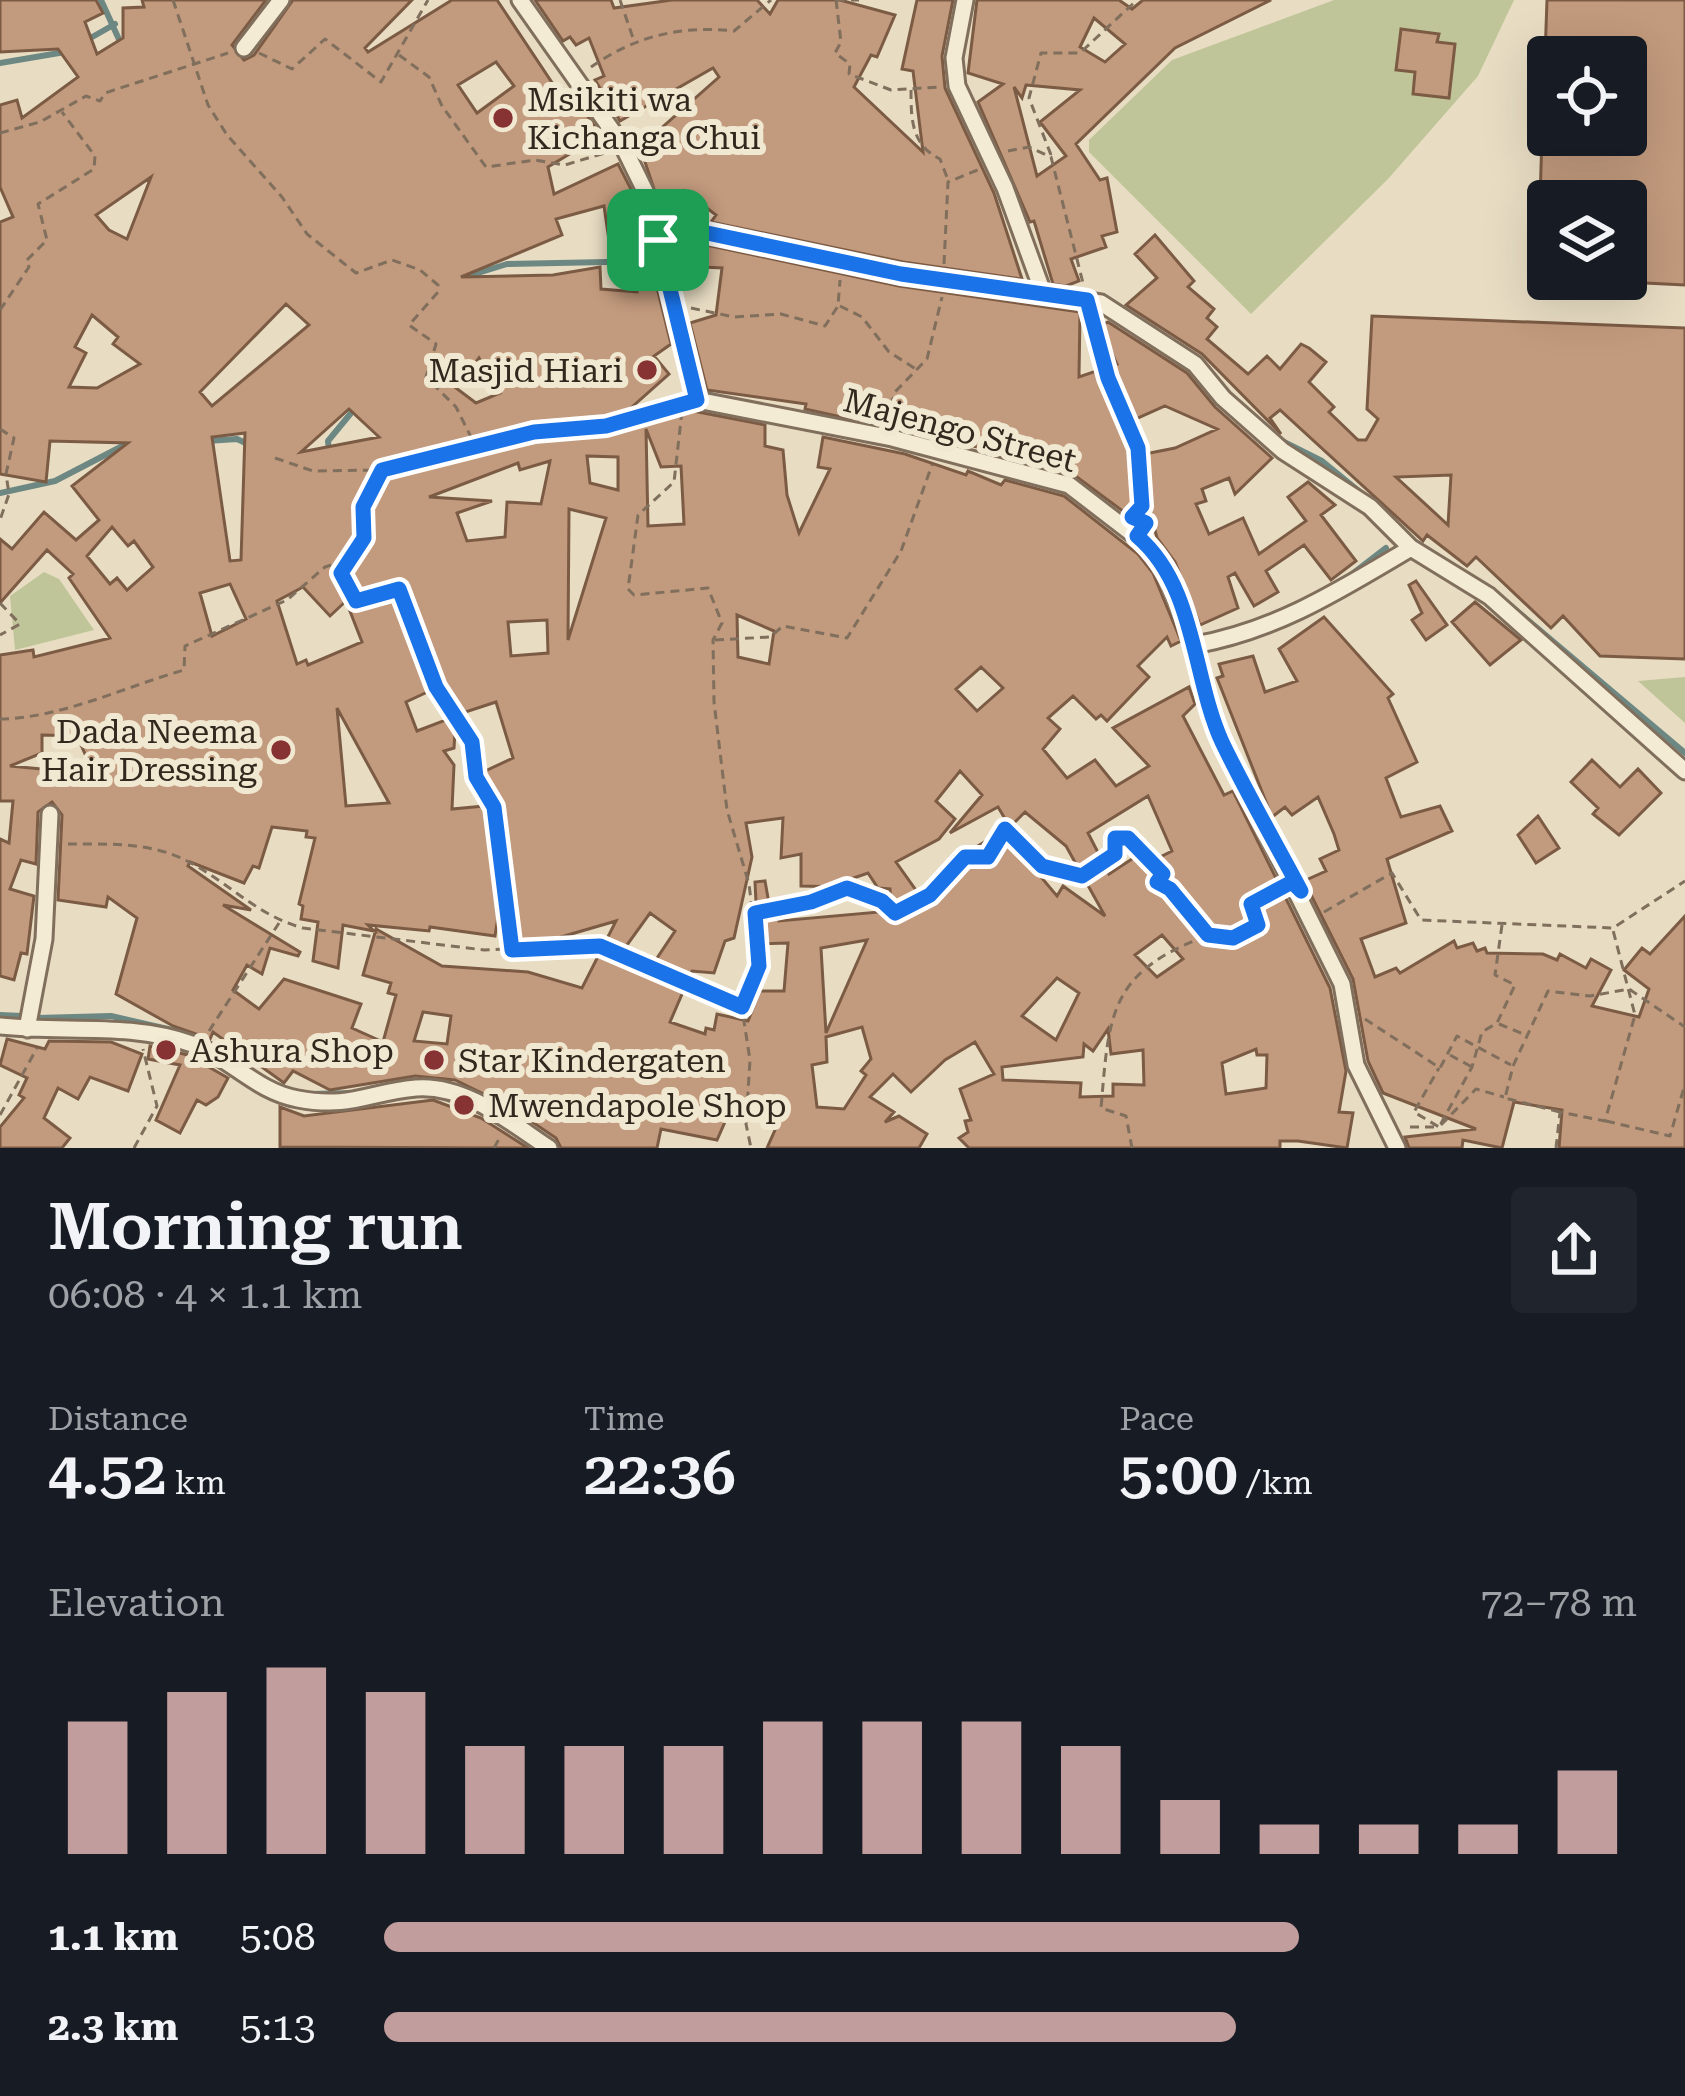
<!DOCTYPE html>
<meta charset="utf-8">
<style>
body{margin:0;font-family:"Roboto Serif",serif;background:#20242c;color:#f1f3f6;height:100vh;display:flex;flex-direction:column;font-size:45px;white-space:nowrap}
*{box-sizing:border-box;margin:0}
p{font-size:39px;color:#9ea1a6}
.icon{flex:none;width:66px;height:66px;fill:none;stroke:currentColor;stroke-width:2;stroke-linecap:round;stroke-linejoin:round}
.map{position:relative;height:1148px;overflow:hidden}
.panel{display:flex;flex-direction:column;background:#171b24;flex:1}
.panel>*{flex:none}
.tools{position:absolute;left:1527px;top:36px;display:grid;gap:24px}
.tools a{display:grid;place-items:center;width:120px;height:120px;border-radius:12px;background:#171b24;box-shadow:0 12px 48px #0002;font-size:60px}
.pin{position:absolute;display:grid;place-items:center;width:102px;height:102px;color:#fff;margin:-51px;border-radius:24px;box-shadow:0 6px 18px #0006}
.round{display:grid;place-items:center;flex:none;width:126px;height:126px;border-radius:12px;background:#20242c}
.headline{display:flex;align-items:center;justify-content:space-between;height:204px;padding:0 48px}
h1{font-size:66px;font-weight:600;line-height:90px}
.figures{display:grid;grid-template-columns:repeat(3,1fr);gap:18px;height:204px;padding:12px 48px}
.figures div{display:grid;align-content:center}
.figures b{font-size:60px;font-weight:600}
.figures small{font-size:33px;font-weight:400}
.figures p{font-size:33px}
.chart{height:336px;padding:24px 48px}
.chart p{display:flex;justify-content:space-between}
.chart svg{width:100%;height:216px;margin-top:12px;stroke:#c29d9e;stroke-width:6}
ul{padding:0 48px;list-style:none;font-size:39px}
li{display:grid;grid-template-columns:192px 144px 1fr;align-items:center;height:90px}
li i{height:30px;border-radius:15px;background:#c29d9e}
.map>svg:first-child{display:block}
.green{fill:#bfc598}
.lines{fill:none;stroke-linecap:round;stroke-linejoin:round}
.stream{stroke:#6d8882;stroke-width:6}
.building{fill:#c29a7d;stroke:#7c5b44;stroke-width:3;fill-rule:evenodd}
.street-casing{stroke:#806f5c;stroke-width:21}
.path{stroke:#806f5c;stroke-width:3;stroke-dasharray:9 6;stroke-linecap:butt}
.street{stroke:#f4ebd5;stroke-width:15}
.route-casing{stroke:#fff;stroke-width:24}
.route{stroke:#1a73e8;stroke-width:15}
.poi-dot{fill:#833;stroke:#f1e8d1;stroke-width:4.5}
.labels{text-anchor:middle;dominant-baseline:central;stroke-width:12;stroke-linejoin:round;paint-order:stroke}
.poi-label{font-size:33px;fill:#32281e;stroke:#f1e8d1;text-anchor:start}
.street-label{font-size:33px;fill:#32281e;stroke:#f1e8d1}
</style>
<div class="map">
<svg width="1685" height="1148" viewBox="0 0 1685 1148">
<rect width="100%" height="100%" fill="#e8ddc3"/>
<path class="green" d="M1334,0H1514L1478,76L1388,179L1251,314L1089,152V140L1172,60Z
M44,572L59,579L94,630L15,650L10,596Z
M1685,677V723L1638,681Z"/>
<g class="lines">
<path class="stream" d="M101,0L122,46
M87,40L115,24
M0,63L65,52
M462,278L507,264L656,261
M697,374L712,397
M899,431L928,440
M207,441L237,439L252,446
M1282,441L1322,461L1365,496
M329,450L328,441L356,407
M0,493L55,481L134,440
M1409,538L1484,585
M1351,575L1386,548
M1504,600L1685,753
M1266,814L1307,885
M1322,923L1332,948
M0,1015L22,1016
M37,1018L111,1016L194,1035
M370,1089L428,1081
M311,1094L352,1093"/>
</g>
<path class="building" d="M0,0H96L103,13L85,22L97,54L123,38V8L144,7L142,0H266L232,45L244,60L254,55L293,0H412L365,48L368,52L452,0H497L565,102L573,96L601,135L548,167L554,194L618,164L634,195L671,344L654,356L669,374L623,415L693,411L765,425V446L783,450L787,495L799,533L830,469L818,467L823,437L905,454L966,475L968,471L1001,485L1005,480L1064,496L1138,554L1153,573L1181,641L1171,646L1167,637L1138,666L1149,677L1107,721L1101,715L1096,719L1073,696L1048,718L1060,729L1043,749L1067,778L1095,760L1116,786L1149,766L1113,728L1189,687L1195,704L1183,716L1224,795L1233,791L1330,988L1346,1071L1339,1112L1353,1113L1347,1148L1298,1141H1280V1148H969L959,1138L968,1132L965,1121L971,1120L960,1089L994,1074L975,1042L945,1060L911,1092L893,1074L870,1097L894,1112L885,1122L899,1116L927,1134L919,1148H767L783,1112L732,1106L717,1140L661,1129L657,1148H561L556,1138L510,1107L455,1080L415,1076L330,1090L293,1071L284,1083L213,1032L210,1039L173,1026L116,994L137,918L108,897L106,907L58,900L62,815L52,802L38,812L36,864L21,860L10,889L34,896L27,954L21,953L14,980L0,976V839L9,843L13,801H0V655L33,650L34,657L110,638L69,578L73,574L47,550L0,603V539L12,549L44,512L76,540L99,520L72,486L128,443L50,441L46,482L0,474V222L13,217L0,187V105L17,100L22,118L78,77L58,49L0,52ZM496,62L514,86L477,113L458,85ZM151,177L127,239L109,230L96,215ZM604,206L612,261L639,255L637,292L601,289L600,267L553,275L461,277L562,235L556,219ZM286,304L309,325L212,406L200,392ZM92,315L118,337L113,344L140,364L97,388L69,387L86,353L75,347ZM479,358L500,393L476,403L456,388ZM349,409L379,437L301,452ZM646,429L661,467L681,466L684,524L648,526ZM245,433L241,560L230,561L212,437ZM587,456L618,457V490L590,483ZM550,461L541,504L507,502L505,537L467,541L457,513L492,501L429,497L518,463L520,470ZM569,509L606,518L568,640ZM112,527L128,546L134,541L153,567L127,590L117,578L110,584L87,556ZM230,584L246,619L212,636L200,593ZM303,587L330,616L346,601L362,642L308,665L306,660L297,664L277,601ZM737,615L774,631L769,664L738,657ZM547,620L548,653L511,656L508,622ZM981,667L1003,688L977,711L956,689ZM434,689L446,720L417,731L406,702ZM496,702L513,758L481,773L495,805L452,809L454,765L444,751L454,748L456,715ZM337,708L389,803L346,806ZM42,735L77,736L94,774L10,766L42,753ZM960,771L982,795L950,833L998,807L1010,827L1025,812L1066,846L1105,916L1063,886L1057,896L1002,831L973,849L976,852L923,900L896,862L939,839L955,819L936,801ZM1148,796L1172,851L1144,865L1138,855L1109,874L1088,833ZM783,818L781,858L801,854V886L844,887L842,882L868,873L878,888L890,889L891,911L779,921L778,915H771L765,881L755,882L758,944L788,943L784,991H760L748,1021L717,1014L714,1030L706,1028L705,1034L670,1022L692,971L714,973L725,941L734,938L752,857L746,823ZM272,827L307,831L306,837L315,838L299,904L303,906L301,919L318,922L313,961L338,968L343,925L374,931L368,925L429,931L430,927L495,936L506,865L523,948L616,921L582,988L528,972L442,966L376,929L363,975L391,983L388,993L396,995L383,1042L352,1028L361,1004L284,979L259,1009L233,990L247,965L262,974L270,948L298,956L300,952L223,905L251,910L188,866L190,862L244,883L253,866L259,868ZM650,913L675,931L649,970L619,956ZM1162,935L1183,959L1157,977L1135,955ZM867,940L826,1033L821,948ZM1057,978L1079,993L1056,1040L1022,1016ZM423,1012L451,1016L447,1044L414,1041ZM862,1027L871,1059L861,1071L866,1075L844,1109L817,1107L812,1065L827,1062L826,1037ZM1108,1029L1111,1054L1143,1050L1144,1085L1113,1084V1096L1080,1097L1081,1083L1003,1080L1002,1067L1083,1057L1084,1044L1093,1051ZM1256,1049L1257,1055H1267L1266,1088L1226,1094L1222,1063Z
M535,0H611L614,8L672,0H757L770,14L778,0H840L895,15L877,57L871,55L854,87L923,152L913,71L902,69L917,0H953L942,56L945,88L994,193L1022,279L903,262L711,222L716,215L685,191L682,221L666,225L640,147L719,77L713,68L620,121L595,80L604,76L589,38L576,45L570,37L563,41Z
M977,0H1119L1132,9L1143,0H1271L1175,48L1076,144L1100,180L1107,178L1117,232L1102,236L1106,247L1071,259L1079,281L1066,286L1053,284L1034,221L1030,222L978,102L1003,84L968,73ZM1094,18L1125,44L1105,62L1080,47ZM1026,85L1080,90L1040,122L1066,156L1037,176L1014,87L1022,98Z
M1547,0H1685V285L1626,282V201H1540L1542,135H1626V57H1545Z
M1401,29L1439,34L1437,42L1455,44L1449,98L1413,94L1415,72L1396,70Z
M1155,235L1194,281L1188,287L1214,309L1207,318L1217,327L1207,339L1248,374L1267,356L1280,369L1301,344L1309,348L1326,362L1309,382L1334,407L1329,412L1358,440H1366L1378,419L1367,409L1372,316L1685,328V659L1600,656L1563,616L1551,628L1476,557L1467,566L1427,535L1423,541L1280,410L1270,418L1281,434L1202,354L1126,305L1157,278L1135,254ZM1451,475L1448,525L1396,477Z
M697,243L899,286L1080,312L1079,377L1117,364L1099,326L1108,322L1187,373L1215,407L1272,458L1235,494L1229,478L1202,489L1206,501L1196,504L1209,534L1243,518L1259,554L1306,521L1288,497L1308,482L1335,505L1321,515L1356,561L1331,580L1304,545L1266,571L1278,592L1254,606L1235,573L1228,577L1238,608L1200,625L1175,562L1157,538L1150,511L1128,515L1073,474L1027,458L805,409L806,404L707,390L690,323L716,315L722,268L681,266ZM1165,406L1217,429L1175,448L1130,457L1127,423Z
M1416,581L1447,625L1426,640L1412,620L1422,613L1409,585Z
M1475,602L1521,640L1490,665L1452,622Z
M1324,617L1393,694L1388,698L1417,762L1386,778L1401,817L1440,806L1452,831L1387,859L1406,923L1361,939L1375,977L1396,968L1400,973L1454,941L1457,948L1473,943L1477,951L1485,948L1487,953L1543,954L1557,960L1560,954L1586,968L1591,959L1611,970L1592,1006L1639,1017L1649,989L1624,970L1642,948L1650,954L1685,916V1148H1559L1562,1110L1514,1102L1502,1148L1463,1140L1462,1148H1409L1405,1137L1476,1129L1383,1093L1368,1061L1353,979L1304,881L1326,871L1320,859L1339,850L1334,834L1318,797L1292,815L1285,807L1272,817L1217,678L1223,676L1219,664L1253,656L1265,692L1297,681L1279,649Z
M1592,760L1620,787L1638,769L1661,793L1619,835L1593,814L1598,808L1571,782Z
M1538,816L1559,848L1536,863L1518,835Z
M7,1039L45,1049L49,1041L111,1042L142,1054L128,1091L90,1077L78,1099L58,1088L44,1118L70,1138L62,1148H0V1127L24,1098L19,1095L27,1078L0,1065Z
M150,1046L188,1055L228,1078L218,1097L206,1105L197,1100L180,1133L156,1120L180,1065L148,1059Z
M433,1100L481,1118L528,1148L280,1147V1107L304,1116Z"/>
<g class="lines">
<g class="street-casing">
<path id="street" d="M520,0L623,146L645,191L697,400L892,438L1069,485L1147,545L1164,567L1195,645C1278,630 1340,590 1411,548L1489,596L1685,771
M965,0L954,58L957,86L1005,188L1044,295
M244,48L281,0
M658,240L693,230L901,274L1101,303L1195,364L1223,398L1283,451L1370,507L1411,548
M1195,645L1205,696L1221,740L1342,984L1356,1065L1397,1148
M0,1026C64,1033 130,1022 192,1044C231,1058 257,1092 298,1099C351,1109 369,1092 416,1088C465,1084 511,1123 549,1148
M27,1029L44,939L50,814"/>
</g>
<path class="path" d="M173,0L208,105L227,135L282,197L307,234L356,273L392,260L420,270L438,285V292L409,325L436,344L426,377L456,407L475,445
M620,0L633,38
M836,0L841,42L835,53L850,64L849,74L891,90L939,87
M836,0H859
M259,53L292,69L325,39L381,82L428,0
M399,55L429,77L442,106L486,167L535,160L565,165L608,152
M591,67C635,36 682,25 734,31L771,0
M911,90C911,118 911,145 940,159L948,180
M0,133L40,122L86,96L100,101L105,93L228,53
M1008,151L1029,147L1051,157L1083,283
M1051,155L1029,98L1041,53H1080L1137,0
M944,264L948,182L980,169
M840,306L862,317L889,352L919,371
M691,308L734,317L781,314L825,326L838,306L840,280
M0,310L29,267L26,261L47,240L38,204L94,169L95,156L62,112
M1093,322L1108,378L1138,448L1142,506L1137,511
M682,411L674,482L638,515L628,589L634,595L708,588L722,623L713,640L714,702L727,810L749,884L759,966L742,1008L750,1060L746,1124L751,1148
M886,420L895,392L927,359L942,297
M0,429L14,438L6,474L9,494L0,520
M275,458L313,471L382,470L534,432L606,426L678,404
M382,470L363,507L365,539L341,573L356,601L400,591L436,687L472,742L476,777L494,807L511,948
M0,603L20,624L0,635
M715,640L770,637L783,626L847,638L901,551L932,465
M0,719C62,718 124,687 184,670L185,646L287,600L325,567L349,559
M68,844C108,844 153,842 189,862C229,883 258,916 303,928L484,950L600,945L742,1008
M1324,912L1392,873L1421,920L1613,928L1685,881
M755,913L811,903L847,888L882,901L895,913L930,895L965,857H988L1005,829L1042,865L1082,876L1116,854L1115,838H1128L1163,874L1157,882L1170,889L1207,935
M1502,925L1495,975L1515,985L1497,1023L1482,1032L1472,1067L1439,1127L1476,1089L1504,1097
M1365,1019L1440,1068L1457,1036L1511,1065
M1499,1024L1528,1036
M209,1031L279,923
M1450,1055L1472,1067
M1560,1112L1505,1098L1513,1066L1548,991L1590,996L1629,989L1685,1027
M0,1115L37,1048
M1606,1121L1670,1136L1685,1084
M1410,1127H1439L1414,1112L1439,1068
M134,1148L157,1106L143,1049
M494,1148L499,1139
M1132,1148L1126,1116L1101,1108C1109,1017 1108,973 1204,937C1213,933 1222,939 1232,938C1240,936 1250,928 1258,925L1251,905L1276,891
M1556,1148L1560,1112L1605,1121L1635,1015L1613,930"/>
<use href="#street" class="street"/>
</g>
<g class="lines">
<g class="route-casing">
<path id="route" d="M693,230L901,274L1087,300L1108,378L1138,448L1142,506L1132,517L1146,523L1137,536C1196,586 1192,676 1222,742C1246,792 1275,842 1301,891L1292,882L1251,904L1258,925L1233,938L1208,935L1170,889L1157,882L1163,874L1128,838H1115V854L1082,876L1042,866L1005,829L988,857H965L930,895L895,913L882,901L847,888L811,902L755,913L759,966L742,1007L600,946L512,950L494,807L476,777L472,742L436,687L399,589L356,601L341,573L364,538L363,507L382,470L534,432L606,426L697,400L658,240Z"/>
</g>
<use href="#route" class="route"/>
</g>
<g class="poi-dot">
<circle cx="503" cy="118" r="12"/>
<circle cx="647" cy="370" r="12"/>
<circle cx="281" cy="750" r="12"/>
<circle cx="166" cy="1050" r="12"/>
<circle cx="434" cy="1060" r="12"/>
<circle cx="464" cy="1105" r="12"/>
</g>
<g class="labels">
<g class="poi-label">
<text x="527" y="99">Msikiti wa<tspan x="527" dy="38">Kichanga Chui</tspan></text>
<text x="623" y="370" text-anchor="end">Masjid Hiari</text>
<text x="257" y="731" text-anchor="end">Dada Neema<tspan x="257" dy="38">Hair Dressing</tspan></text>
<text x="190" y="1050">Ashura Shop</text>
<text x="458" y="1060">Star Kindergaten</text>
<text x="488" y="1105">Mwendapole Shop</text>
</g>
<g class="street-label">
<text transform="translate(960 430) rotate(15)">Majengo Street</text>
</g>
</g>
</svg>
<div class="tools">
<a><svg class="icon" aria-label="locate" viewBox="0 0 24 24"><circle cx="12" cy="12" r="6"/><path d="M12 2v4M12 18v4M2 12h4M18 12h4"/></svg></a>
<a><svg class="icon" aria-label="layers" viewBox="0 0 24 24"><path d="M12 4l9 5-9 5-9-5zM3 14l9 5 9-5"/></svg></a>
</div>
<div class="pin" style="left:658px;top:240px;background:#1e9e55"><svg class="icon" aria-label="arrive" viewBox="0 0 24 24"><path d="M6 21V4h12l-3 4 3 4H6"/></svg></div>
</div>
<section class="panel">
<div class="headline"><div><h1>Morning run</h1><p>06:08 · 4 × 1.1 km</p></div><a class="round"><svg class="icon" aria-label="share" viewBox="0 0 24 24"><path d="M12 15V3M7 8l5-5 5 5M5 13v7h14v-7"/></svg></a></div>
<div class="figures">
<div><p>Distance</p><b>4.52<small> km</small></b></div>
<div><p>Time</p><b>22:36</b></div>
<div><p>Pace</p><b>5:00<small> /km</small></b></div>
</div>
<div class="chart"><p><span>Elevation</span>72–78 m</p>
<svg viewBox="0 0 160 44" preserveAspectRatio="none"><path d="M5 44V17M15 44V11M25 44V6M35 44V11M45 44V22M55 44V22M65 44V22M75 44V17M85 44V17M95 44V17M105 44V22M115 44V33M125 44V38M135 44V38M145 44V38M155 44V27"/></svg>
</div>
<ul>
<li><b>1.1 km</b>5:08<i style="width:73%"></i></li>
<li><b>2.3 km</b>5:13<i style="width:68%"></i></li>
</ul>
</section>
